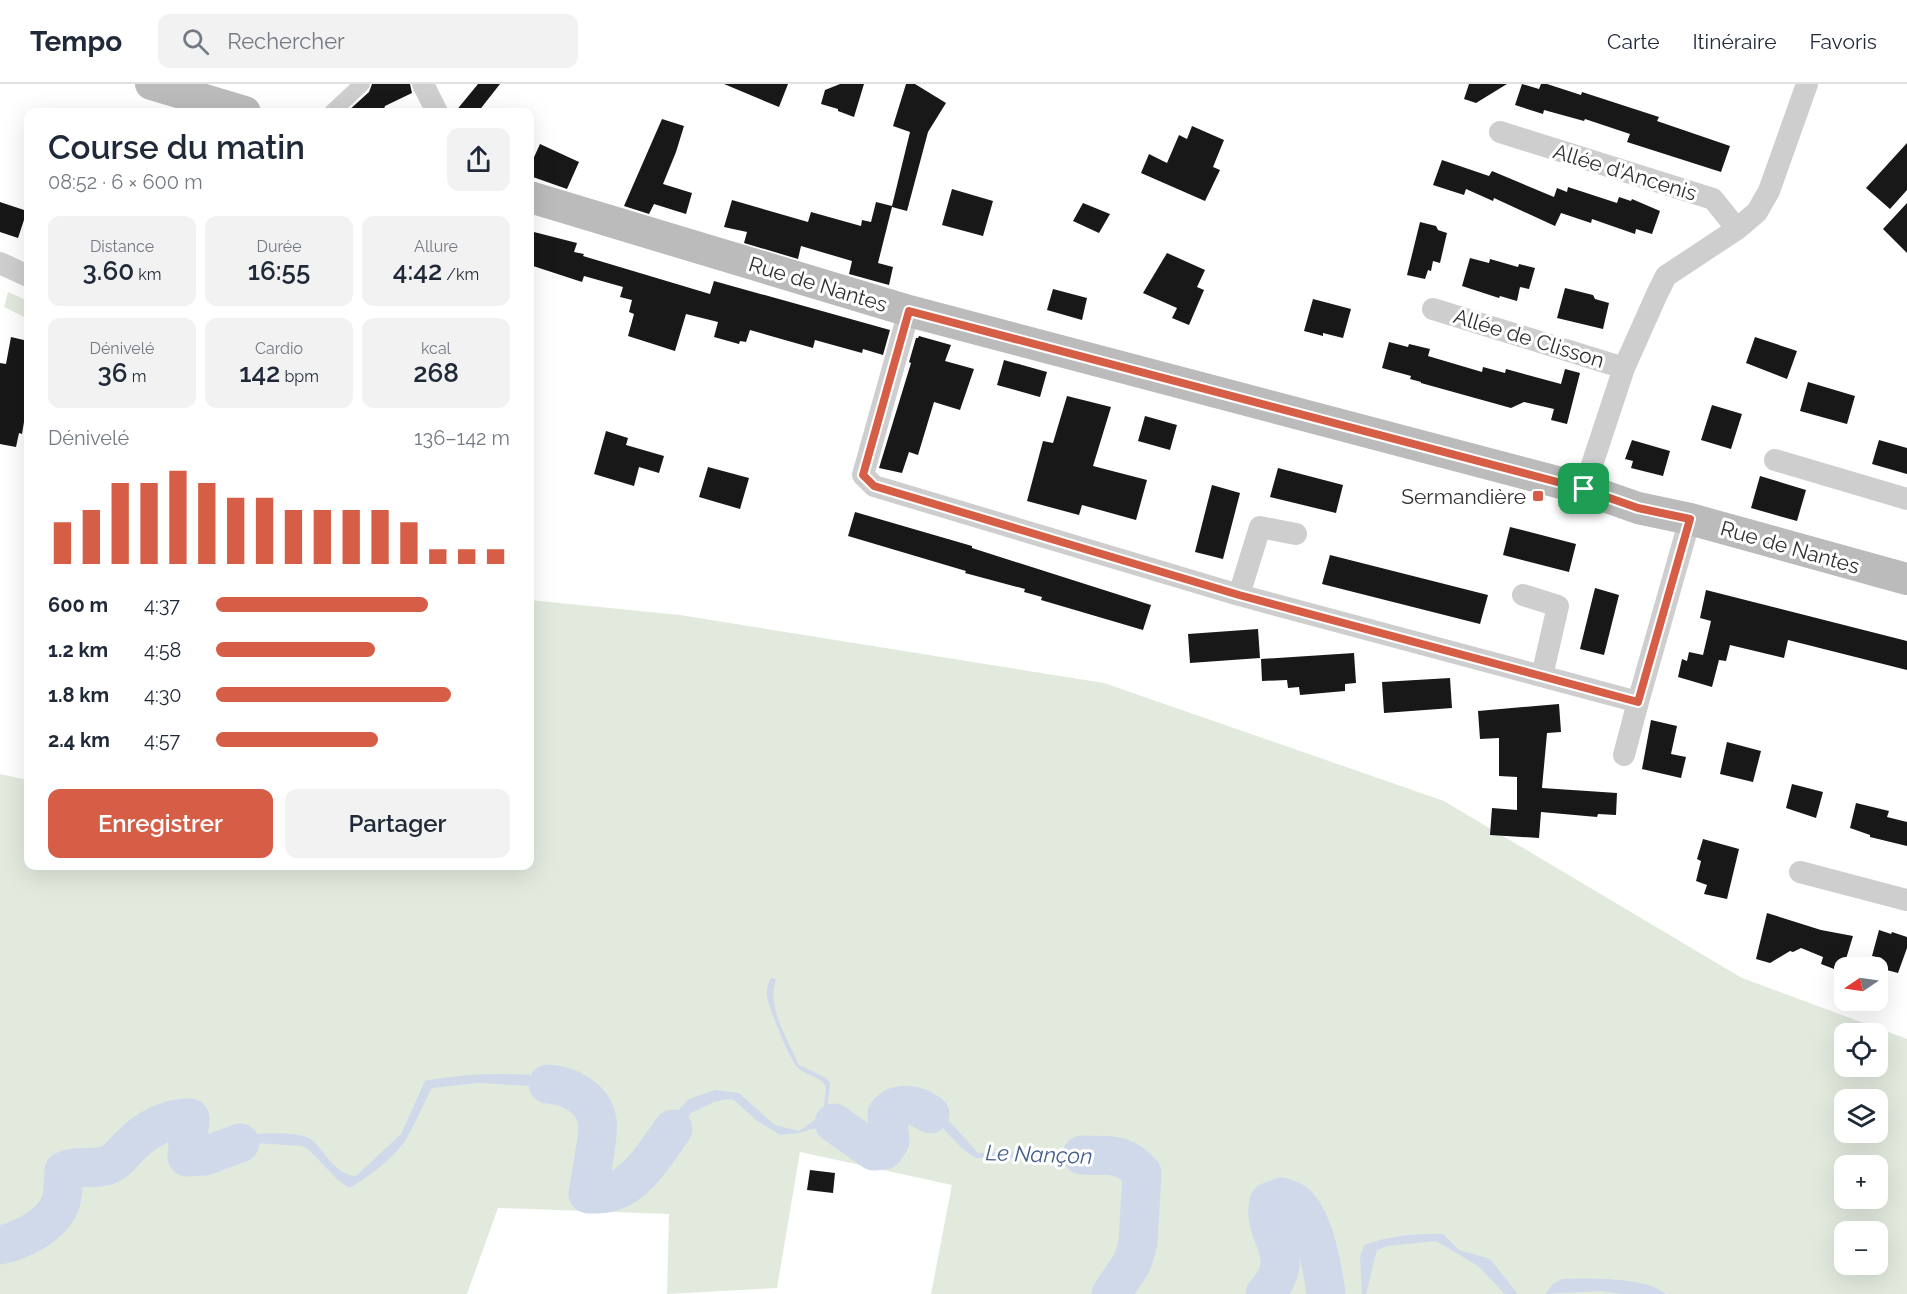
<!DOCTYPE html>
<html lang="fr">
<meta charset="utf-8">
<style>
body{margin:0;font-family:Raleway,sans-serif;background:#f2f2f3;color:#1f2937;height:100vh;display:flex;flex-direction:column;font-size:22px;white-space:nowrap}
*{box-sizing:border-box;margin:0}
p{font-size:20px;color:#747a83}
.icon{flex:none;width:33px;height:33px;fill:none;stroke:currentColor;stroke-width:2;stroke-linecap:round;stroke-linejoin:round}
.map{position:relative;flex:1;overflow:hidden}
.side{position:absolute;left:24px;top:24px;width:510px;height:762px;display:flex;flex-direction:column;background:#fff;border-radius:12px;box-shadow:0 6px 24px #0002}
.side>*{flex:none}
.needle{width:39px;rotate:257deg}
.controls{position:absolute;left:1834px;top:873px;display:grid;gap:12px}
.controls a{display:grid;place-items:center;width:54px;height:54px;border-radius:12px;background:#fff;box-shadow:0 6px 24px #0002;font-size:30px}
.pin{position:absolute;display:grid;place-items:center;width:51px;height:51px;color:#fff;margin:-26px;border-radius:12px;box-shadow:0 3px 9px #0006}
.round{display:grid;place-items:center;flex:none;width:63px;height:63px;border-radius:12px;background:#f2f2f3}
.summary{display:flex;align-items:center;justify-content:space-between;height:102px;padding:0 24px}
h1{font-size:33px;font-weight:600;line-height:45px}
.metrics{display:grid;grid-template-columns:repeat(3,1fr);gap:9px;height:102px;padding:6px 24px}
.metrics div{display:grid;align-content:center;border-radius:12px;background:#f2f2f3;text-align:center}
.metrics b{font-size:26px;font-weight:600}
.metrics small{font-size:16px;font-weight:400}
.metrics p{font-size:16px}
.chart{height:168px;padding:12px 24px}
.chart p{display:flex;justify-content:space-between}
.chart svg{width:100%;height:108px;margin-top:6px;stroke:#d65e46;stroke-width:6}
.cta{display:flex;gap:12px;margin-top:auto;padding:12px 24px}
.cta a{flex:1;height:69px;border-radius:12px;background:#d65e46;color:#fff;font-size:24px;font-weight:600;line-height:69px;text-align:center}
.cta a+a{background:#f2f2f3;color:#1f2937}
ul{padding:0 24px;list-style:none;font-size:20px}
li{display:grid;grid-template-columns:96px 72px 1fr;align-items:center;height:45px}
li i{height:15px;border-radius:8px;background:#d65e46}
header{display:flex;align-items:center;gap:36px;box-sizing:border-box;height:84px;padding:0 30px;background:#fff;border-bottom:2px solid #e0e1e3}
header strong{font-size:28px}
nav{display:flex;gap:33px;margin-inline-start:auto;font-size:21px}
.search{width:420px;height:54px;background:#f2f2f3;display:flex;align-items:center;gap:15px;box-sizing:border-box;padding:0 21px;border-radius:12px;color:#747a83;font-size:22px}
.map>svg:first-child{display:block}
.green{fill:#e2eade;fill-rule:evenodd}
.water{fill:#d0d9ea}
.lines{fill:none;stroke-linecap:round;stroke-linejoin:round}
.river{stroke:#d0d9ea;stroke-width:39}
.building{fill:#181818}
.pedestrian{stroke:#cecece;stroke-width:16}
.minor{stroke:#cecece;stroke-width:22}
.secondary{stroke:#bbb;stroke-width:32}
.route-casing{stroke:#fff;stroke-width:12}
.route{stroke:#d65e46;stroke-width:8}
.poi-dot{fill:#d65e46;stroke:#fff;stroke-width:2}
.labels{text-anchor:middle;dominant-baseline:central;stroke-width:6;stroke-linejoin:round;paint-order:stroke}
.street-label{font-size:21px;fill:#313131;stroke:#fff}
.poi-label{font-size:21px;fill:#313131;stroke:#fff;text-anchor:end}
.water-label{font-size:22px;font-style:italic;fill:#46608d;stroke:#fff}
</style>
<header>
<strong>Tempo</strong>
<div class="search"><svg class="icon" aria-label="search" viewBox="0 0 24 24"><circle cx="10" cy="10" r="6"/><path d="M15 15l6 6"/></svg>Rechercher</div>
<nav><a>Carte</a><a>Itinéraire</a><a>Favoris</a></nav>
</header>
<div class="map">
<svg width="1907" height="1210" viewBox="0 0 1907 1210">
<rect width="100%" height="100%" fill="#fff"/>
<path class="green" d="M8,208L28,217V235L4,223Z
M530,516L680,531L1104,599L1444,717L1742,894L1907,955V1210H931L952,1101L800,1068L777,1204L667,1210L669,1130L498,1124L467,1210H0V690L28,696V782H530ZM1845,950H1878V982H1845ZM1845,1016H1878V1048H1845ZM1845,1082H1878V1114H1845ZM1845,1148H1878V1180H1845Z"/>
<path class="water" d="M771,894L776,895C766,923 788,955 799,981L826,994L830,999L827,1030L877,1066H883L886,1060C878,1031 870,1030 902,1014L923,1021L943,1030L978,1069L1043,1066L1127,1067L1138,1071L1154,1088L1149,1184L1132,1207L1129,1210H1117L1132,1191L1139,1174L1146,1094L1134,1081L1118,1076L976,1074C945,1058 927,1003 886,1037L890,1055L895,1063L881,1076L873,1068L835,1042H824L798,1049L780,1051L756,1036L734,1016L727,1015L714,1018L691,1029L639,1102C625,1111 606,1115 590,1116L601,1037L581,1012L567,1007L531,1002L478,999L432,1004C423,1020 416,1039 406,1055C396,1072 367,1095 349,1104L339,1097L308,1065L302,1062L255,1059L201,1078L189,1079L195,1038L167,1044L152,1052L135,1063L127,1073L113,1087L65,1091L63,1126C46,1145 26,1165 0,1167V1159C19,1160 45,1133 59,1121L58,1088L113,1080L135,1051L192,1025L201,1024L204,1071C218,1065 232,1056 247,1052C258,1048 301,1048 311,1055C326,1068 335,1091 356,1092L401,1050L425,997C466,988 596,979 611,1030C618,1053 604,1079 601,1102L634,1098L668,1037L689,1015L715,1006L739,1009L775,1041L799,1047L823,1030L826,1002C819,992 808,992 799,985C791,980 768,922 767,912C766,905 768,900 771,894Z
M1268,1098C1299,1097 1325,1137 1332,1164C1335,1178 1333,1195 1335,1210H1328L1323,1168L1318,1155L1302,1125L1283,1116L1272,1124L1265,1126C1278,1157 1293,1177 1273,1210H1262C1269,1200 1281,1184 1278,1171C1275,1162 1265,1155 1260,1148C1246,1130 1244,1107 1268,1098Z
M1443,1150L1459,1166L1490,1175L1518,1210H1505L1478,1182L1436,1157L1388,1162L1377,1166L1366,1210H1362L1360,1173L1364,1161C1389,1152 1416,1149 1443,1150Z
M1562,1195C1588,1194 1646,1193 1666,1210H1623L1601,1207L1545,1210L1554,1199Z"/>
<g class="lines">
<path class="river" d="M548,1000C569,1001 593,1014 597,1036C600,1047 590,1095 588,1110C594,1110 601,1110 607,1109C637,1103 656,1068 673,1045
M834,1039L874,1067L884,1066L890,1057L887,1030C898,1016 917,1021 930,1030
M1082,1071C1110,1072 1122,1067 1142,1089L1138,1159L1132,1179L1111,1210
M0,1161C22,1156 51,1142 60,1120C64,1111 63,1097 64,1087C78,1080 96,1087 110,1080C119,1076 124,1067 131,1061C146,1045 168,1034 190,1034L187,1073L205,1072L240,1059
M1265,1210C1301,1171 1260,1151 1269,1118L1282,1113C1286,1115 1292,1116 1295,1119C1314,1134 1323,1187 1326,1210"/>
</g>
<path class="building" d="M372,0H410L412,9L385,22L383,28H347L369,8Z
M478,0H500L478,28H455Z
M724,0H788L779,23Z
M840,0H864L854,33L838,27V25L821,20L825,6Z
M906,0H915L946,19L928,48L907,127L892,123L878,179L893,183L889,201L849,190L852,177L801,162L798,175L744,159L747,148L724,143L732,116L808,138L811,128L861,142L862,136L871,138L876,118L892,122L910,48L893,42Z
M1469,0H1507L1476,19L1464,15Z
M1522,0L1539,5L1541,0H1547L1581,11L1582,8L1659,33L1657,37L1730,62L1721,88L1627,58L1630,50L1585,35L1584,37L1544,26L1543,30L1515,21Z
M662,35L684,42L676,68L663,100L692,109L686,130L654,120L649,130L624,122Z
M1192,42L1224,56L1213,83L1220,86L1205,117L1141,89L1149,70L1167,79L1179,51L1187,55Z
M1907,59V106L1890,125L1866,104Z
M540,60L579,78L567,105L530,92V82Z
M1442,76L1489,92L1492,87L1554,113L1557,104L1567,108L1568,103L1617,119L1619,113L1631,117L1632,115L1660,127L1652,150L1636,145L1635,150L1592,135L1591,139L1561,129L1555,142L1494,114L1493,117L1466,105L1464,111L1433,101Z
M952,105L993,117L983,152L942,141Z
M0,118L27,127L18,154L0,148Z
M1083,119L1110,130L1099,149L1073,137Z
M1907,119V169L1883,145Z
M1420,138L1436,142L1438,146L1447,149L1440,179L1433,177L1431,187L1428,186L1425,195L1407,191Z
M530,147L577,159L574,168L584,170L583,172L710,210L714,197L890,246L883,271L863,265L862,269L815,256L813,264L750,246L746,258L740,257L739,260L714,253L718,238L686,230L675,267L628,252L634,230L629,228L632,216L620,213L623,203L584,192L582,198L530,181Z
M1167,169L1205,186L1197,203L1204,206L1189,241L1172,234L1177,224L1143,209Z
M1470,174L1489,179L1490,175L1518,183L1519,180L1535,184L1529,205L1520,203L1517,217L1500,212L1499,214L1462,202Z
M1565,204L1593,211L1595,215L1609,219L1603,245L1557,234Z
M1053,205L1087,214L1082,236L1047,226Z
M1313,215L1351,225L1343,254L1323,249V252L1304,247Z
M919,252L951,261L945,277L974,285L960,326L934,318L918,371L909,368L902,389L879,384L911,279L909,278L916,254H918Z
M11,253L28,257V314L22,350L19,349L16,363L0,360V279L6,280Z
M1755,253L1797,267L1787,295L1746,279Z
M1389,258L1408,263L1409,260L1430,265L1428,272L1482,288L1483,283L1505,289L1506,285L1561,300L1565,285L1580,289L1567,340L1551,336L1554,325L1524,318L1511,324L1421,299V298L1410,295L1411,292L1382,284Z
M1004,276L1047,288L1040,313L997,301Z
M1808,298L1855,312L1847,340L1800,327Z
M1067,312L1111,323L1093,382L1147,396L1136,436L1082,421L1079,431L1027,417L1043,357L1053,359Z
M1712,321L1742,330L1731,365L1701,356Z
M1145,332L1177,341L1170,366L1138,357Z
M606,347L628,354L626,361L664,372L659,389L639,383L634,402L594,390Z
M1632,356L1670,367L1663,392L1631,384L1633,377L1625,375Z
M1879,356L1907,364V390L1872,380Z
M708,383L749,394L740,425L699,413Z
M1278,384L1343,401L1336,429L1270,413Z
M1760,392L1806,406L1797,437L1751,424Z
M1212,401L1240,409L1223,475L1195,468Z
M855,428L972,462V464L1151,521L1143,546L1041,516L1042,513L1024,508L1025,505L965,489L966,487L848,452Z
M1510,443L1576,460L1569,488L1503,471Z
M1330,471L1488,511L1480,540L1322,500Z
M1595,504L1619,511L1604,571L1580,565Z
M1706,506L1907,557V586L1788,556L1784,574L1730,561L1726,577L1719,576L1712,603L1678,593L1682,575L1687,577L1689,568L1703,571L1711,537L1700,534Z
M1258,545L1260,574L1190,579L1188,550Z
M1354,569L1356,599L1345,600V607L1300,611L1299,603L1288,604L1287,596L1262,597L1261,575Z
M1450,594L1452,624L1384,629L1382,598Z
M1559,620L1561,648L1547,649L1542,704L1617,709L1616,731L1598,730L1597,733L1541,728L1539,754L1490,751L1492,724L1517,726V693L1499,692V654L1480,655L1478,627Z
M1651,636L1677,642L1671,670L1686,673L1681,694L1642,685Z
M1727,658L1761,667L1753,698L1720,690Z
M1792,700L1823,708L1816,734L1786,724Z
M1856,719L1889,727L1887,733L1907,738V762L1870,753V751L1850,744Z
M1703,755L1739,765L1727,815L1704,810L1707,801L1696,797L1701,777L1697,775Z
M1767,829L1821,846L1853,852L1842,888L1821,880L1823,873L1801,864L1793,868L1790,867L1770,879L1756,875Z
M1879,846L1891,850L1892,848L1907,853V864L1898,889L1879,884L1882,874L1872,872Z
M810,1086L835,1089L833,1109L807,1106Z"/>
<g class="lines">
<path class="pedestrian" d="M332,28L362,0"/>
<path class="minor" d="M423,0L437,28
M1500,48L1713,115L1737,145
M0,179L28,192
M1433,225L1624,284
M909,227L863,391L874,402L1239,511L1638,618L1690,435
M1775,376L1907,415
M1584,405L1624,284L1657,210L1666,192L1737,145L1757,128L1769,107L1807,0
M1239,511L1260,443L1296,450
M1523,511L1558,522L1542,592
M1624,671L1638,618
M1800,788L1907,816"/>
<path class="secondary" d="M151,0L245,28
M530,113L909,227L1584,405L1638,424L1690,435L1907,495"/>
</g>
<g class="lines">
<g class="route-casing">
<path id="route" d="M909,227L1584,405L1638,424L1690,435L1638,618L1239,511L874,402L863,391Z"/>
</g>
<use href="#route" class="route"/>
</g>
<rect class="poi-dot" x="1532" y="406" width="12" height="12" rx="3"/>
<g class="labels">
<g class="street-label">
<text transform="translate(1625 88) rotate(17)">Allée d'Ancenis</text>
<text transform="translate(818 200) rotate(17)">Rue de Nantes</text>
<text transform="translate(1529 254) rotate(17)">Allée de Clisson</text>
<text transform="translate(1790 463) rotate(16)">Rue de Nantes</text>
</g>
<g class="poi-label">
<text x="1526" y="412">Sermandière</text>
</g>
<g class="water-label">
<text transform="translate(1039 1070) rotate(2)">Le Nançon</text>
</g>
</g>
</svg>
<div class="controls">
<a><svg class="needle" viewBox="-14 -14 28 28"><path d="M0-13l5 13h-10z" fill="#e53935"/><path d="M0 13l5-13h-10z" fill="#747a83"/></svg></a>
<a><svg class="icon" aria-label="locate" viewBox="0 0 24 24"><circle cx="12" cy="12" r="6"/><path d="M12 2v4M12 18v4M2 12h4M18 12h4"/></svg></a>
<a><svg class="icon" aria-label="layers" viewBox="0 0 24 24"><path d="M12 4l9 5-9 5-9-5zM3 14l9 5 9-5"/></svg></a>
<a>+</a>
<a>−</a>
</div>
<div class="pin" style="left:1584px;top:405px;background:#1e9e55"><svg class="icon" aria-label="arrive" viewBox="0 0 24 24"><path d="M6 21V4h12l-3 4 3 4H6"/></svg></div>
<section class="side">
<div class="summary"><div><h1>Course du matin</h1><p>08:52 · 6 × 600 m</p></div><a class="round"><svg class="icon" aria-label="share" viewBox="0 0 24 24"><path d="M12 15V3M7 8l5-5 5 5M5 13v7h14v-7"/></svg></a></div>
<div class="metrics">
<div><p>Distance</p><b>3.60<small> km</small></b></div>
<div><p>Durée</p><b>16:55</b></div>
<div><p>Allure</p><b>4:42<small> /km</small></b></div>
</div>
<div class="metrics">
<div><p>Dénivelé</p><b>36<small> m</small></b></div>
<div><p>Cardio</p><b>142<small> bpm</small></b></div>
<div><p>kcal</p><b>268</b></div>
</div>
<div class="chart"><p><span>Dénivelé</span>136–142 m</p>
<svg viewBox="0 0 160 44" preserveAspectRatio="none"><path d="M5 44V27M15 44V22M25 44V11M35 44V11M45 44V6M55 44V11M65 44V17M75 44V17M85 44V22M95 44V22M105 44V22M115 44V22M125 44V27M135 44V38M145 44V38M155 44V38"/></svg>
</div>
<ul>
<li><b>600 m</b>4:37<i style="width:72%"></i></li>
<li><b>1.2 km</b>4:58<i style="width:54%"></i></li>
<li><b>1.8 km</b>4:30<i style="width:80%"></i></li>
<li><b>2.4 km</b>4:57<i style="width:55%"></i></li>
</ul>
<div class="cta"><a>Enregistrer</a><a>Partager</a></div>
</section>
</div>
